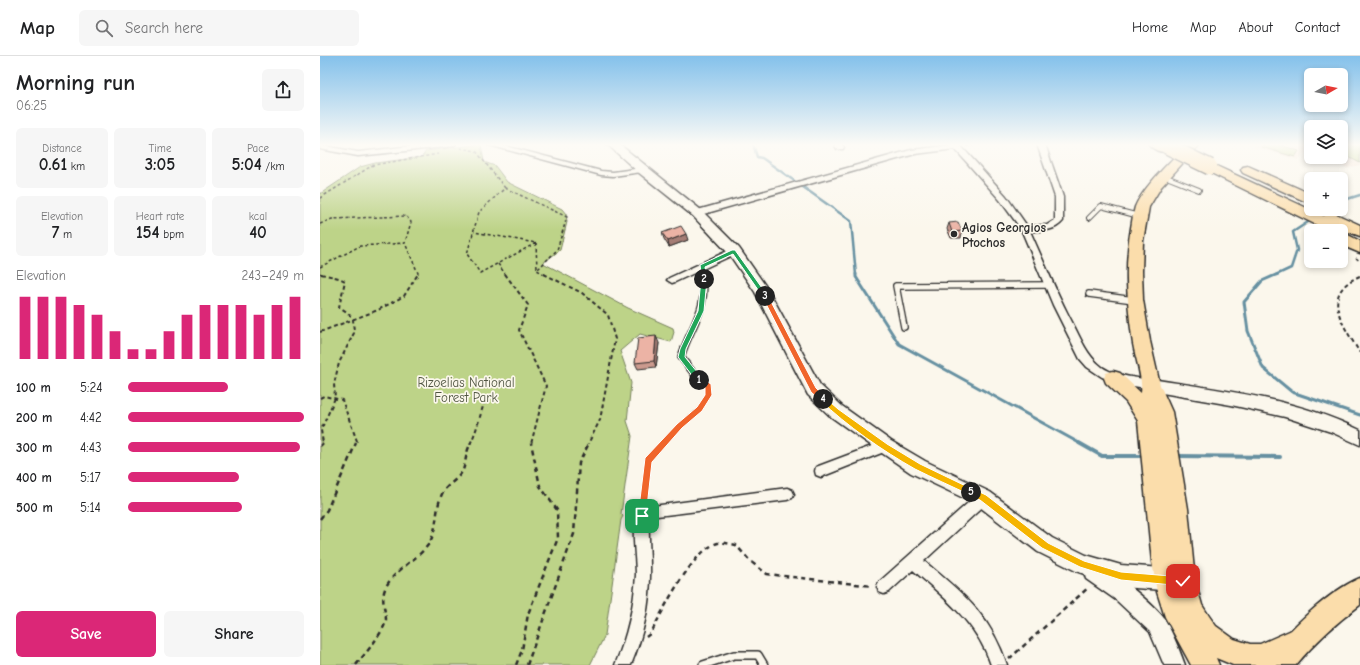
<!DOCTYPE html>
<meta charset="utf-8">
<style>
body{margin:0;font-family:"Comic Neue",sans-serif;background:#f6f6f6;color:#202124;height:100vh;display:flex;flex-direction:column;font-size:15px;white-space:nowrap}
*{box-sizing:border-box;margin:0}
p{font-size:13px;color:#757577}
.icon{flex:none;width:22px;height:22px;fill:none;stroke:currentColor;stroke-width:2;stroke-linecap:round;stroke-linejoin:round}
.map{position:relative;flex:1;overflow:hidden}
.drawer{display:flex;flex-direction:column;background:#fff;width:320px}
.drawer>*{flex:none}
.needle{width:26px;rotate:81deg}
.controls{position:absolute;left:984px;top:12px;display:grid;gap:8px}
.controls a{display:grid;place-items:center;width:44px;height:44px;border-radius:6px;background:#fff;box-shadow:0 2px 6px #0003;font-size:20px}
.pin{position:absolute;display:grid;place-items:center;width:34px;height:34px;color:#fff;margin:-17px;border-radius:8px;box-shadow:0 2px 6px #0006}
.km{position:absolute;width:20px;height:20px;margin:-10px;border-radius:50%;background:#222;color:#fff;font-size:11px;line-height:20px;text-align:center}
.round{display:grid;place-items:center;flex:none;width:42px;height:42px;border-radius:6px;background:#f6f6f6}
.headline{display:flex;align-items:center;justify-content:space-between;height:68px;padding:0 16px}
h1{font-size:22px;font-weight:600;line-height:30px}
.stats{display:grid;grid-template-columns:repeat(3,1fr);gap:6px;height:68px;padding:4px 16px}
.stats div{display:grid;align-content:center;border-radius:6px;background:#f6f6f6;text-align:center}
.stats b{font-size:17px;font-weight:600}
.stats small{font-size:11px;font-weight:400}
.stats p{font-size:11px}
.chart{height:112px;padding:8px 16px}
.chart p{display:flex;justify-content:space-between}
.chart svg{width:100%;height:72px;margin-top:4px;stroke:#db2777;stroke-width:6}
.cta{display:flex;gap:8px;margin-top:auto;padding:8px 16px}
.cta a{flex:1;height:46px;border-radius:6px;background:#db2777;color:#fff;font-size:16px;font-weight:600;line-height:46px;text-align:center}
.cta a+a{background:#f6f6f6;color:#202124}
ul{padding:0 16px;list-style:none;font-size:13px}
li{display:grid;grid-template-columns:64px 48px 1fr;align-items:center;height:30px}
li i{height:10px;border-radius:5px;background:#db2777}
header{display:flex;align-items:center;gap:24px;box-sizing:border-box;height:56px;padding:0 20px;background:#fff;border-bottom:1px solid #e0e0e0}
header strong{font-size:19px}
nav{display:flex;gap:22px;margin-inline-start:auto;font-size:14px}
.search{width:280px;height:36px;background:#f6f6f6;display:flex;align-items:center;gap:10px;box-sizing:border-box;padding:0 14px;border-radius:6px;color:#757577;font-size:15px}
main{display:flex;flex:1;min-height:0}
.map>svg:first-child{display:block}
.built{fill:#f6e3d7}
.green{fill:#bdd388;stroke:#747f5a}
.lines{fill:none;stroke-linecap:round;stroke-linejoin:round}
.stream-far2{stroke:#6690a1;stroke-width:2.5}
.stream-far1{stroke:#6690a1;stroke-width:3}
.stream{stroke:#6690a1;stroke-width:4}
.service-far2-casing{stroke:#2b2b2b;stroke-width:6}
.service-far1-casing{stroke:#2b2b2b;stroke-width:8}
.service-casing{stroke:#2b2b2b;stroke-width:10}
.minor-casing{stroke:#2b2b2b;stroke-width:3}
.tertiary-casing{stroke:#2b2b2b;stroke-width:3}
.secondary-casing{stroke:#2b2b2b;stroke-width:3}
.primary-casing{stroke:#2b2b2b;stroke-width:3}
.trunk-casing{stroke:#2b2b2b;stroke-width:3}
.motorway-casing{stroke:#2b2b2b;stroke-width:3}
.path-far2{stroke:#2b2b2b;stroke-width:1.5;stroke-dasharray:3 2.5;stroke-linecap:butt}
.path-far1{stroke:#2b2b2b;stroke-width:2;stroke-dasharray:4 3;stroke-linecap:butt}
.path{stroke:#2b2b2b;stroke-width:2.5;stroke-dasharray:5 4;stroke-linecap:butt}
.service-far2{stroke:#fbf7ec;stroke-width:4}
.service-far1{stroke:#fbf7ec;stroke-width:5.5}
.service{stroke:#fbf7ec;stroke-width:7}
.minor{fill:#fbf7ec;fill-rule:evenodd}
.tertiary{fill:#fbf7ec;fill-rule:evenodd}
.secondary{fill:#fbf7ec;fill-rule:evenodd}
.primary{fill:#fbddab;fill-rule:evenodd}
.trunk{fill:#fbddab;fill-rule:evenodd}
.motorway{fill:#fbddab;fill-rule:evenodd}
.motorway-bridge-casing{stroke:#2b2b2b;stroke-width:18;stroke-linecap:butt}
.motorway-bridge{stroke:#fbddab;stroke-width:15}
.wall{fill:#cb9a8e;stroke:#2b2b2b}
.shaded-wall{fill:#a57d74;stroke:#2b2b2b}
.building{fill:#ecb3a5;stroke:#2b2b2b}
.split-1{fill:#f0652b;stroke:#fff}
.split-2{fill:#22a559;stroke:#fff}
.split-3{fill:#22a559;stroke:#fff}
.split-4{fill:#f0652b;stroke:#fff}
.split-5{fill:#f5b400;stroke:#fff}
.split-6{fill:#f5b400;stroke:#fff}
.poi-dot{fill:#2b2b2b;stroke:#fbf7ec;stroke-width:1.5}
.labels{text-anchor:middle;dominant-baseline:central;stroke-width:3.5;stroke-linejoin:round;paint-order:stroke}
.poi-label{font-size:13px;font-weight:bold;fill:#2b2b2b;stroke:#fbf7ec;text-anchor:start}
.park-label{font-size:13px;fill:#505542;stroke:#fbf7ec}
</style>
<header>
<strong>Map</strong>
<div class="search"><svg class="icon" aria-label="search" viewBox="0 0 24 24"><circle cx="10" cy="10" r="6"/><path d="M15 15l6 6"/></svg>Search here</div>
<nav><a>Home</a><a>Map</a><a>About</a><a>Contact</a></nav>
</header>
<main>
<section class="drawer">
<div class="headline"><div><h1>Morning run</h1><p>06:25</p></div><a class="round"><svg class="icon" aria-label="share" viewBox="0 0 24 24"><path d="M12 15V3M7 8l5-5 5 5M5 13v7h14v-7"/></svg></a></div>
<div class="stats">
<div><p>Distance</p><b>0.61<small> km</small></b></div>
<div><p>Time</p><b>3:05</b></div>
<div><p>Pace</p><b>5:04<small> /km</small></b></div>
</div>
<div class="stats">
<div><p>Elevation</p><b>7<small> m</small></b></div>
<div><p>Heart rate</p><b>154<small> bpm</small></b></div>
<div><p>kcal</p><b>40</b></div>
</div>
<div class="chart"><p><span>Elevation</span>243–249 m</p>
<svg viewBox="0 0 160 44" preserveAspectRatio="none"><path d="M5 44V6M15 44V6M25 44V6M35 44V11M45 44V17M55 44V27M65 44V38M75 44V38M85 44V27M95 44V17M105 44V11M115 44V11M125 44V11M135 44V17M145 44V11M155 44V6"/></svg>
</div>
<ul>
<li><b>100 m</b>5:24<i style="width:57%"></i></li>
<li><b>200 m</b>4:42<i style="width:100%"></i></li>
<li><b>300 m</b>4:43<i style="width:98%"></i></li>
<li><b>400 m</b>5:17<i style="width:63%"></i></li>
<li><b>500 m</b>5:14<i style="width:65%"></i></li>
</ul>
<div class="cta"><a>Save</a><a>Share</a></div>
</section>
<div class="map">
<svg width="1040" height="609" viewBox="0 0 1040 609">
<rect width="100%" height="100%" fill="#fbf7ec"/>
<filter id="ink" filterUnits="userSpaceOnUse"><feTurbulence type="fractalNoise" baseFrequency=".025" numOctaves="2"/><feDisplacementMap in="SourceGraphic" scale="8" xChannelSelector="R" yChannelSelector="G"/><feConvolveMatrix kernelMatrix="1 2 1 2 8 2 1 2 1" color-interpolation-filters="sRGB"/></filter>
<g filter="url(#ink)">
<path class="built" d="M936,88H991V99L984,97L978,104L934,91Z
M1021,88H1040V109L1028,112L996,101H1021Z"/>
<path class="green" d="M161,88L164,106L175,110L187,126L242,153L246,158L247,166L240,194L223,207L308,252L353,272L354,276L351,286L320,278L300,295L311,327L307,365L312,380L301,458L303,460L301,464L285,579L270,609H0V138L40,111L55,107L102,101L106,95Z
M943,88H957L979,95L975,101L941,91Z
M1021,88H1040V107L1021,97Z"/>
<g class="lines">
<path class="stream-far2" d="M433,88L437,101L442,102L531,165L536,219
M1021,145L1040,139
M998,160L1008,153
M956,219L971,212L977,194L973,176L991,164"/>
<path class="stream-far1" d="M536,218V221L579,288L761,388
M958,218L942,225L924,246L928,275L943,312L972,336L1040,359"/>
<path class="stream" d="M759,387L782,400H824
M856,400L960,401"/>
<g class="service-far2-casing">
<path id="service-far2" d="M844,120L879,134
M769,162L781,150L819,160
M382,210L383,219"/>
</g>
<g class="service-far1-casing">
<path id="service-far1" d="M769,238L814,244
M584,271L576,230L730,229
M378,323L361,301C371,269 388,254 383,218"/>
</g>
<g class="service-casing">
<path id="service" d="M383,609L414,599H438L444,609"/>
</g>
<g class="minor-casing">
<path id="minor" d="M109,88H136L133,90L38,100L0,93V89L38,96Z
M165,88H178L281,115L293,116L322,112L326,114L322,116L293,120L281,119Z
M514,88H521L524,91L523,93H517Z
M631,88L640,89L686,140L707,170L727,169L735,164V141L717,88H725L743,141V165C735,175 723,175 710,175C724,206 737,238 753,268C761,283 767,300 782,311C798,322 817,320 835,326L837,329L835,332L831,333L802,328L782,321L767,311L760,303L733,249L701,173L680,144L635,93L595,98L380,159H374L373,157L374,155L591,94L631,89Z
M414,192L417,193L419,195L417,197L355,226L352,227L347,224L349,222Z
M565,385L569,386L571,390L569,394L501,421L496,419L495,415L496,411Z
M467,432L472,434L474,438L472,442L467,444L329,461C328,478 330,494 330,510C331,544 324,578 311,609H295C307,580 314,551 316,519C316,499 310,469 318,452Z
M663,436L668,438L670,442L668,446L604,505C643,538 670,558 687,609H671C658,568 625,542 593,514L569,536L564,538L559,536L557,531L559,526L658,438Z"/>
</g>
<g class="tertiary-casing">
<path id="tertiary" d="M773,507C793,515 830,545 843,561C850,570 861,598 865,609H844L830,576L796,544L766,523L764,516L766,509Z"/>
</g>
<g class="secondary-casing">
<path id="secondary" d="M287,88H299L381,154L419,192L449,235L500,329L522,350L571,385L605,405L670,436L732,482L766,499L801,509L856,513L864,516L867,524L864,532L856,535L801,531L756,515L718,496L656,448L591,417L559,395L510,360L488,339L435,236L409,198L373,160L318,116Z
M831,323C902,334 974,342 1040,374V389L1011,376L965,361L911,349L825,334L823,329L825,324Z"/>
</g>
<g class="primary-casing">
<path id="primary" d="M867,88H880L841,131L829,151L823,185L822,215L823,244L830,285L840,329L852,356L868,453L875,525L882,549L889,560L896,570L914,583L930,588H940L974,573L983,577L987,586L983,595L953,609H913L896,602L899,609H871L845,561L837,536L832,506L818,365L806,346L786,327L784,322L786,317L793,315L800,317L821,337C823,319 814,300 812,281C807,244 804,209 811,172C812,166 813,158 815,151C823,131 852,104 867,88Z"/>
</g>
<g class="trunk-casing">
<path id="trunk" d="M1040,522V549C1016,567 995,586 976,609H946C958,580 1011,534 1040,522Z"/>
</g>
<g class="motorway-casing">
<path id="motorway" d="M829,88H846L850,92L848,95C841,97 833,94 829,88Z
M890,107L1004,160L1006,158L1011,156L1016,158L1040,169V180L1029,176L1026,178L1040,185V197L1021,189V175H1009L885,114L883,111L885,108Z
M928,110L991,138V148L923,117L921,114L923,111Z"/>
</g>
<path class="path-far2" d="M646,90L672,88
M140,92L156,95L185,132L159,156L147,198L160,217L216,187L154,176
M185,132L247,161L237,194L217,214
M0,142L53,109L118,98
M0,168L12,163L86,160L91,166L85,187
M216,187L217,214L226,219
M1036,202L1040,205
M178,208L186,219
M0,211L40,190L85,187L98,217L97,219
M0,217L3,219"/>
<path class="path-far1" d="M1,218L19,222L25,225L19,251L27,256L33,263L34,277L19,307L14,328L15,342L1,374L3,387L2,388
M185,218L208,249L199,274L226,330L211,388
M224,218L262,237L288,259L295,283L280,364L268,388
M1040,220C998,238 1024,270 1040,297
M0,276L58,254L84,240L98,218
M0,342L4,340L22,344L37,385L36,388
M150,388C157,375 160,359 165,344
M343,388L359,370L379,353L388,339V329L385,327"/>
<path class="path" d="M0,390L3,387
M324,447L328,405L344,387
M0,463L7,454L36,387
M326,581L331,577C343,554 372,494 398,487C403,486 411,488 416,489L430,505L447,518L552,530
M689,603L769,531
M36,609C43,600 66,574 66,563C65,553 61,543 65,533C73,514 96,505 108,489C119,473 114,453 123,436C127,429 137,424 142,416C146,409 145,397 151,387
M196,609L202,594L208,558L238,482L237,454L220,430L211,387
M207,609L254,478L259,407L269,387"/>
<use href="#service-far2" class="service-far2"/>
<use href="#service-far1" class="service-far1"/>
<use href="#service" class="service"/>
<use href="#minor" class="minor"/>
<use href="#tertiary" class="tertiary"/>
<use href="#secondary" class="secondary"/>
<use href="#primary" class="primary"/>
<use href="#trunk" class="trunk"/>
<use href="#motorway" class="motorway"/>
<g class="motorway-bridge-casing">
<path id="motorway-bridge" d="M847,90L890,111"/>
</g>
<use href="#motorway-bridge" class="motorway-bridge"/>
</g>
<path class="wall" d="M629,167L642,175L641,182H631L627,173Z
M342,177L368,184L349,191L344,183Z
M339,287L336,311L318,313L315,307Z"/>
<path class="shaded-wall" d="M366,178L368,184L349,191L348,185Z
M336,280L339,287L336,311L334,305Z"/>
<path class="building" d="M638,166L642,175L632,176L629,167Z
M361,170L366,178L348,185L342,177Z
M336,280L334,305L315,307L318,282Z"/>
</g>
<linearGradient id="sky" x2="0" y2="1"><stop stop-color="#84c1eb"/><stop offset="0.51" stop-color="#fdfbf6"/><stop offset="1" stop-color="#fdfbf6" stop-opacity="0"/></linearGradient>
<rect width="1040" height="174" fill="url(#sky)"/>
<path class="split-1" d="M379,321L391,328L392,339L382,355L362,372L332,406L326,460L322,464L319,463L318,460L325,402L357,368L377,351L385,339V331L376,324Z"/>
<path class="split-2" d="M384,221L387,223L384,255L366,293L365,301L382,322V326H377L358,301L360,293L378,255L381,223Z"/>
<path class="split-3" d="M412,194H415L447,239V241H443L413,198L385,211L387,223L382,224L380,209Z"/>
<path class="split-4" d="M443,239L448,240L496,332L505,341V344H500L491,336L442,240Z"/>
<path class="split-5" d="M503,340L518,353L567,388L600,408L654,434V438H648C631,430 613,422 595,413C563,395 527,370 500,344L499,343Z"/>
<path class="split-6" d="M651,432L666,439L728,487L764,505L801,516L863,521L866,522L868,525L866,528L863,530L801,524L760,511L722,492L660,444L648,438L647,436Z"/>
<circle class="poi-dot" cx="634" cy="178" r="4"/>
<g class="labels">
<g class="poi-label">
<text x="642" y="171">Agios Georgios<tspan x="642" dy="15">Ptochos</tspan></text>
</g>
<g class="park-label">
<text x="146" y="326">Rizoelias National<tspan x="146" dy="15">Forest Park</tspan></text>
</g>
</g>
</svg>
<div class="controls">
<a><svg class="needle" viewBox="-14 -14 28 28"><path d="M0-13l5 13h-10z" fill="#e53935"/><path d="M0 13l5-13h-10z" fill="#757577"/></svg></a>
<a><svg class="icon" aria-label="layers" viewBox="0 0 24 24"><path d="M12 4l9 5-9 5-9-5zM3 14l9 5 9-5"/></svg></a>
<a>+</a>
<a>−</a>
</div>
<div class="pin" style="left:322px;top:460px;background:#1e9e55"><svg class="icon" aria-label="arrive" viewBox="0 0 24 24"><path d="M6 21V4h12l-3 4 3 4H6"/></svg></div>
<div class="pin" style="left:863px;top:525px;background:#d93025"><svg class="icon" aria-label="check" viewBox="0 0 24 24"><path d="M5 12l5 5 9-10"/></svg></div>
<b class="km" style="left:379px;top:324px">1</b>
<b class="km" style="left:384px;top:223px">2</b>
<b class="km" style="left:445px;top:240px">3</b>
<b class="km" style="left:503px;top:343px">4</b>
<b class="km" style="left:651px;top:436px">5</b>
</div>
</main>
